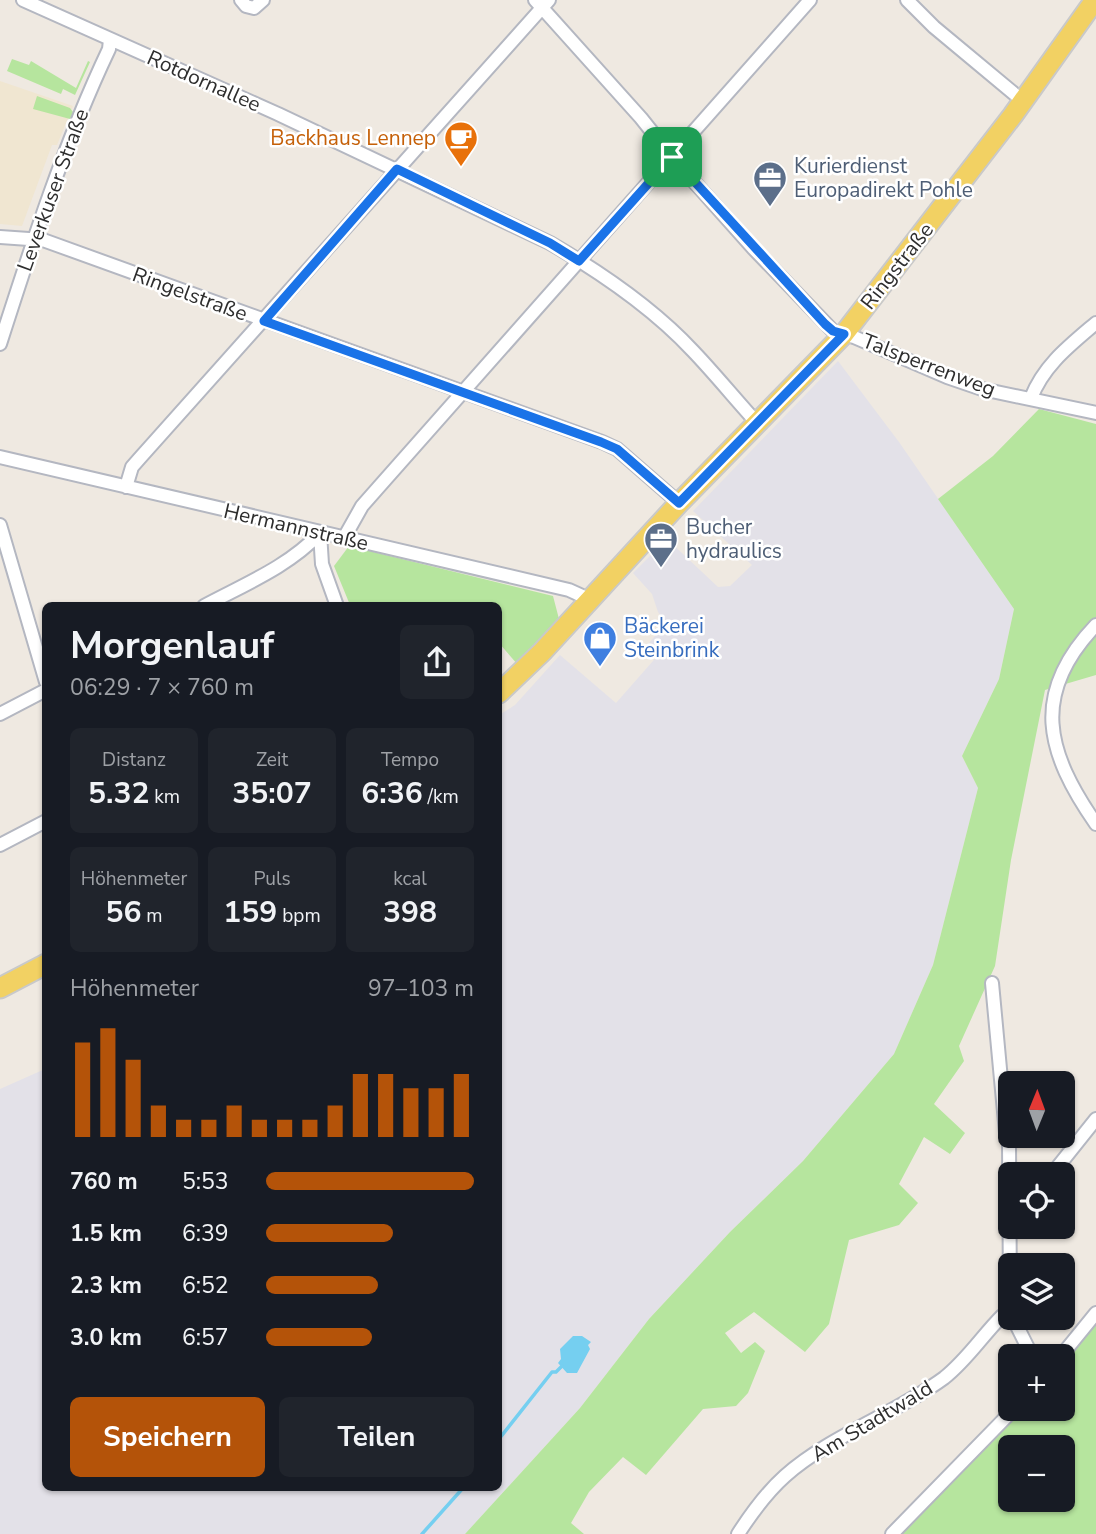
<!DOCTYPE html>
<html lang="de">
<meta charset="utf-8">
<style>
body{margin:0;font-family:"Nunito Sans",sans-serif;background:#20242c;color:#f1f3f6;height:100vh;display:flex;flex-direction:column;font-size:26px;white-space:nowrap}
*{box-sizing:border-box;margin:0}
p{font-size:23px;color:#9ea1a6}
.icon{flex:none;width:38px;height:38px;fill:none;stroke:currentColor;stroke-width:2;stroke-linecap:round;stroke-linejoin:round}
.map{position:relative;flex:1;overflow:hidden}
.side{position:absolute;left:42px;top:602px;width:460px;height:889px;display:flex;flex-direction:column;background:#171b24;border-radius:10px;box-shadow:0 2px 5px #0004}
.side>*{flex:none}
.needle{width:46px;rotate:1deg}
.tools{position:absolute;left:998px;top:1071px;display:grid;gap:14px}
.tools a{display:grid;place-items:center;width:77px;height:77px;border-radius:10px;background:#171b24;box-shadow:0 2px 5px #0004;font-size:35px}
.pin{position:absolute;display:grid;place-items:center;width:60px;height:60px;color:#fff;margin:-30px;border-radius:14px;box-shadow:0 4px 10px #0006}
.round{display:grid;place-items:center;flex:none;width:74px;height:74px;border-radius:10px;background:#20242c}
.summary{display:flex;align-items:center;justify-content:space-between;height:119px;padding:0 28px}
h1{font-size:38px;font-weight:700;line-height:52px}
.stats{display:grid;grid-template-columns:repeat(3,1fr);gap:10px;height:119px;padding:7px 28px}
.stats div{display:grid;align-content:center;border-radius:10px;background:#20242c;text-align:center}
.stats b{font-size:30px;font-weight:700}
.stats small{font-size:19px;font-weight:400}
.stats p{font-size:19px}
.chart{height:196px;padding:14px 28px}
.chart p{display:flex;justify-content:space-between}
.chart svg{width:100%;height:126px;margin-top:7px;stroke:#b45309;stroke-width:6}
.button{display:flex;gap:14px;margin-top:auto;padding:14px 28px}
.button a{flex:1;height:80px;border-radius:10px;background:#b45309;color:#fff;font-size:28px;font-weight:700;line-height:80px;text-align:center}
.button a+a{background:#20242c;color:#f1f3f6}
ul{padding:0 28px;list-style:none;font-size:23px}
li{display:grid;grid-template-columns:112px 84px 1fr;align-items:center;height:52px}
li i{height:18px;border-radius:9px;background:#b45309}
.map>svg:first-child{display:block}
.industrial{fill:#e3e1e8}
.education{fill:#f0e6d1}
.green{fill:#b6e59e;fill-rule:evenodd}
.water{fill:#75cff0}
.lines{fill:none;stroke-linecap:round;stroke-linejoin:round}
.stream{stroke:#75cff0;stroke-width:3.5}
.minor-casing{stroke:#b4b7c1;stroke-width:16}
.primary-casing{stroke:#c9c9c9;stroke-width:23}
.minor{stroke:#fff;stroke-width:12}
.primary{stroke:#f2d163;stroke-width:19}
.route-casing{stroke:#fff;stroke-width:14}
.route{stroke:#1a73e8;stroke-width:9}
.labels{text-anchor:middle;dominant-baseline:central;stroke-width:5;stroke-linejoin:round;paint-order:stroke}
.street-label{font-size:21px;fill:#2e2e2e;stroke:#fff}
.food-label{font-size:21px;fill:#c56008;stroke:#fff;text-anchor:end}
.service-label{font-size:21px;fill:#4e5e75;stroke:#fff;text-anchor:start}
.shop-label{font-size:21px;fill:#366cbe;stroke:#fff;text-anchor:start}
</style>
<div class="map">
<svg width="1096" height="1534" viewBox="0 0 1096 1534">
<rect width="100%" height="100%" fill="#efe9e1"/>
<path class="industrial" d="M838,361L899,442L1014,609L999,679L962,756L978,788L933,965L894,1054L803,1161L730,1232L649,1319L580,1408L465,1534H0V1089L45,1069L46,1488H499V715L515,705L560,655L616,703L660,653L649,643L666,623L658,612L652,594L633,573L667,539L718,587L730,586L752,565L693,511Z"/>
<path class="education" d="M0,81L73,106L57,145H52L22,226L0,224Z"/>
<path class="green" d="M12,59L29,65L31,61L76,88L88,61L90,62L75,95L63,89L61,94L7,71Z
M37,96L70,108L73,112L70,119L33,109Z
M1039,409L1096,424V675L1045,690L1011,860L995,966L959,1046L964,1061L934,1104L965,1133L950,1154L924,1137L899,1184L918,1203L899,1225L849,1240L829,1324L805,1352L754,1312L725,1333L741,1353L755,1342L765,1351L748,1393L736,1406L703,1409L646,1475L623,1457L589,1492L571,1523L584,1534H465L580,1408L649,1319L730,1232L803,1161L894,1054L933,965L978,788L962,756L999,679L1014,609L938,499L993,456Z
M349,546L553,596L559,619L518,665L499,643V606L350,605L334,566Z
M1096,1313V1534H892L1014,1409H1062V1356ZM1010,1447H1062V1500H1010Z"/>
<path class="water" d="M573,1336H582L591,1342L588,1345L590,1349L577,1373H567L558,1363L561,1359L560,1349Z"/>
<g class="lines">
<path class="stream" d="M499,1439L552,1372H556L562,1366
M422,1534L463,1488"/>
<g class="minor-casing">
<path id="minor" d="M23,0L278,114L550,243C600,272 653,308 693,351C715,374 736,400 758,424
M241,0L246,6L254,8L263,0
M535,0L641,118L672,157L753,248L833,331L854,337L947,377L982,389L1096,413
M907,0L934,27L1023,101
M0,237L43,240L602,442L617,449L679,503
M0,344C32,244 64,144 109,49L110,40
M1031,398C1044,365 1069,346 1096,323
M0,457L569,590L591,600
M126,487L132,467L139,459L549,0
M0,525L46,682
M320,533L322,564L337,606
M344,538L362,506L377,489L810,0
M204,606C245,584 288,567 320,533
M1096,625C1030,694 1046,752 1096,824
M0,714L46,690
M0,845L46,821
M992,983L1006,1133L1009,1143L1010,1298
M1052,1174L1096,1119
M1013,1318L1032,1356
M1061,1356L1096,1313
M738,1534C751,1514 767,1492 785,1476C830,1436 895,1414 944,1378C967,1360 982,1336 1002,1316L1010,1313
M892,1534L1014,1409"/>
</g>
<g class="primary-casing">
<path id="primary" d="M499,693L542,652L679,503L844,334L1013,115L1095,0
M0,988L46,964"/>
</g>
<use href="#minor" class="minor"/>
<use href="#primary" class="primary"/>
</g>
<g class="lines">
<g class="route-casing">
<path id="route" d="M672,157L825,324L833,331L844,334L679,503L617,449L601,442L264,321L397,169L550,243L579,261Z"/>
</g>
<use href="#route" class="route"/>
</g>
<defs>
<g id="cafe-pin" transform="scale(1.75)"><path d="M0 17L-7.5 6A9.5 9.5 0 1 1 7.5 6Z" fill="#e8710a" stroke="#fff"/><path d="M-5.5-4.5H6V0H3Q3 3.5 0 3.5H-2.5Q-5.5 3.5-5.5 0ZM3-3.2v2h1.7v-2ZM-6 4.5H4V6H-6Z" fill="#fff"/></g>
<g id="office-pin" transform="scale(1.75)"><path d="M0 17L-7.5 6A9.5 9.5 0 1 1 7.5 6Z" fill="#5c6f8a" stroke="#fff"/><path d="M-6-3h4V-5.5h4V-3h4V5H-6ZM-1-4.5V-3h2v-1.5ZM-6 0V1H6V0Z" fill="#fff"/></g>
<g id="shop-pin" transform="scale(1.75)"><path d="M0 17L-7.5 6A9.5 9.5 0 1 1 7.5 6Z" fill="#3f7fe0" stroke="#fff"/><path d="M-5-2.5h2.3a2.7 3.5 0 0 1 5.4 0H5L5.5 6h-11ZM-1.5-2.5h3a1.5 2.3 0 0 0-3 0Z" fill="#fff"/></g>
</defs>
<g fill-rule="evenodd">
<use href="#cafe-pin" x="461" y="138"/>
<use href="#office-pin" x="770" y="178"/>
<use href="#office-pin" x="661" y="539"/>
<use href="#shop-pin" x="600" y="638"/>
</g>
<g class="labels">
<g class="street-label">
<text transform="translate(204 81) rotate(24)">Rotdornallee</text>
<text transform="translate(53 190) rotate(-70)">Leverkuser Straße</text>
<text transform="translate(897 266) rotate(-52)">Ringstraße</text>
<text transform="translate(190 294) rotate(20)">Ringelstraße</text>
<text transform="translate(929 365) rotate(21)">Talsperrenweg</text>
<text transform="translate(296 527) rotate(13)">Hermannstraße</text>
<text transform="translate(872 1421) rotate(-31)">Am Stadtwald</text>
</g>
<g class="food-label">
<text x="436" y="138">Backhaus Lennep</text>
</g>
<g class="service-label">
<text x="794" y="166">Kurierdienst<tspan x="794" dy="24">Europadirekt Pohle</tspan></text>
<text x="686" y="527">Bucher<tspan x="686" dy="24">hydraulics</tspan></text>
</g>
<g class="shop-label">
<text x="624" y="626">Bäckerei<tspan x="624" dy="24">Steinbrink</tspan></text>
</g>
</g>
</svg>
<div class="tools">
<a><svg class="needle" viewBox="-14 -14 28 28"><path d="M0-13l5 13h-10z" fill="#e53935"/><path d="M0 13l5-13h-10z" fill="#9ea1a6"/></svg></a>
<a><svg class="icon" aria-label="locate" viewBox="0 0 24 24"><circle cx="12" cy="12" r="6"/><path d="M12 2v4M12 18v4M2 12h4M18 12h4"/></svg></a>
<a><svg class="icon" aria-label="layers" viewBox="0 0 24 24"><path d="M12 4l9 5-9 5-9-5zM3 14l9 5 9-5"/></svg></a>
<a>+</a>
<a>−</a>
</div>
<div class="pin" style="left:672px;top:157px;background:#1e9e55"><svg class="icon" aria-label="arrive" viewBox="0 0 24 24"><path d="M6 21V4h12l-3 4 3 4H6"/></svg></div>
<section class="side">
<div class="summary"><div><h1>Morgenlauf</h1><p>06:29 · 7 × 760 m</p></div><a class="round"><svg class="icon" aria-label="share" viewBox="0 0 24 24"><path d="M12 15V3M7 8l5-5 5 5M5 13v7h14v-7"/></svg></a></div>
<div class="stats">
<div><p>Distanz</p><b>5.32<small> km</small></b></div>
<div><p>Zeit</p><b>35:07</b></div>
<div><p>Tempo</p><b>6:36<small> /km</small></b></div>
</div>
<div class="stats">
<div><p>Höhenmeter</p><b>56<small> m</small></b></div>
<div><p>Puls</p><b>159<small> bpm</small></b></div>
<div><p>kcal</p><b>398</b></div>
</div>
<div class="chart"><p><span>Höhenmeter</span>97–103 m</p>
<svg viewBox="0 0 160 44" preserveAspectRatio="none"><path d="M5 44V11M15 44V6M25 44V17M35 44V33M45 44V38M55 44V38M65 44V33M75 44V38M85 44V38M95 44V38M105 44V33M115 44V22M125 44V22M135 44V27M145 44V27M155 44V22"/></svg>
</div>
<ul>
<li><b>760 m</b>5:53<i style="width:100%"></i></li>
<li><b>1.5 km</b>6:39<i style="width:61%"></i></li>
<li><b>2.3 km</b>6:52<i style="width:54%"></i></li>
<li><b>3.0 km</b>6:57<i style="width:51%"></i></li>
</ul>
<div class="button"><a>Speichern</a><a>Teilen</a></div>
</section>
</div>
